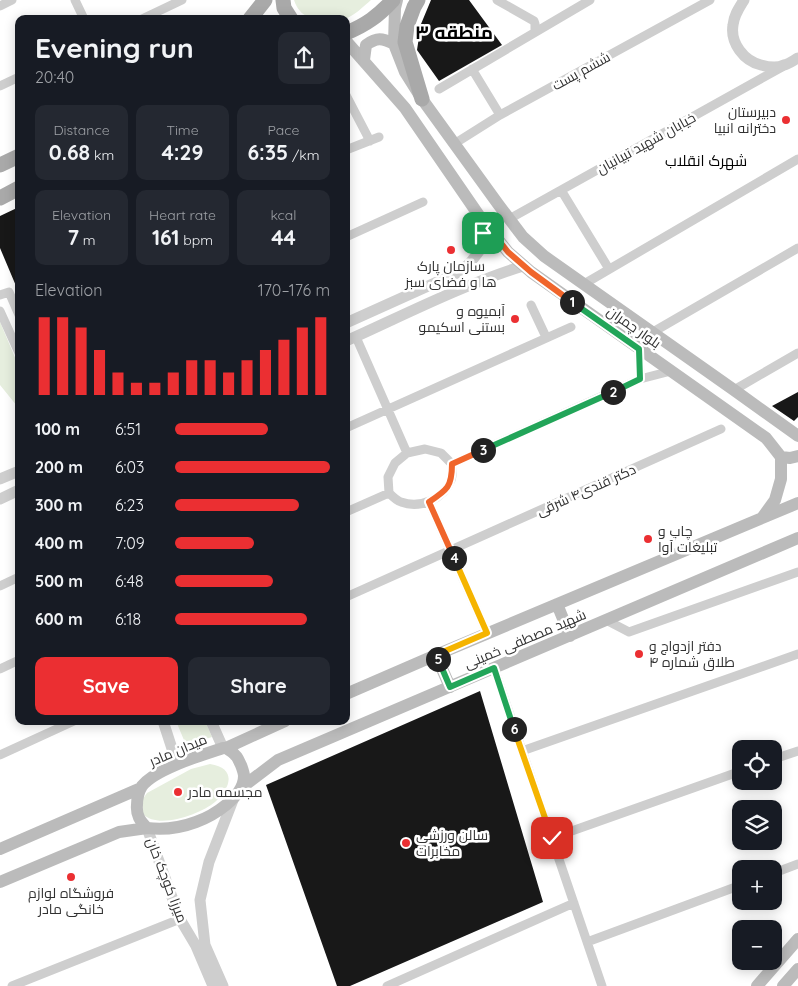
<!DOCTYPE html>
<meta charset="utf-8">
<style>
body{margin:0;font-family:Quicksand,Cairo,sans-serif;background:#242831;color:#f1f3f6;height:100vh;display:flex;flex-direction:column;font-size:19px;white-space:nowrap}
*{box-sizing:border-box;margin:0}
p{font-size:16px;color:#9ea1a6}
.icon{flex:none;width:28px;height:28px;fill:none;stroke:currentColor;stroke-width:2;stroke-linecap:round;stroke-linejoin:round}
.map{position:relative;flex:1;overflow:hidden}
.details{position:absolute;left:15px;top:15px;width:335px;height:710px;display:flex;flex-direction:column;background:#171b24;border-radius:10px;box-shadow:0 2px 12px #0003}
.details>*{flex:none}
.buttons{position:absolute;left:732px;top:740px;display:grid;gap:10px}
.buttons a{display:grid;place-items:center;width:50px;height:50px;border-radius:10px;background:#171b24;box-shadow:0 2px 12px #0003;font-size:25px}
.pin{position:absolute;display:grid;place-items:center;width:42px;height:42px;color:#fff;margin:-21px;border-radius:10px;box-shadow:0 2px 8px #0006}
.km{position:absolute;width:25px;height:25px;margin:-12px;border-radius:50%;background:#222;color:#fff;font-size:14px;line-height:25px;text-align:center}
.round{display:grid;place-items:center;flex:none;width:52px;height:52px;border-radius:10px;background:#242831}
.overview{display:flex;align-items:center;justify-content:space-between;height:85px;padding:0 20px}
h1{font-size:28px;font-weight:800;line-height:38px}
.stats{display:grid;grid-template-columns:repeat(3,1fr);gap:8px;height:85px;padding:5px 20px}
.stats div{display:grid;align-content:center;border-radius:10px;background:#242831;text-align:center}
.stats b{font-size:21px;font-weight:800}
.stats small{font-size:14px;font-weight:400}
.stats p{font-size:14px}
.chart{height:140px;padding:10px 20px}
.chart p{display:flex;justify-content:space-between}
.chart svg{width:100%;height:90px;margin-top:5px;stroke:#eb2f32;stroke-width:6}
.cta{display:flex;gap:10px;margin-top:auto;padding:10px 20px}
.cta a{flex:1;height:58px;border-radius:10px;background:#eb2f32;color:#fff;font-size:20px;font-weight:800;line-height:58px;text-align:center}
.cta a+a{background:#242831;color:#f1f3f6}
ul{padding:0 20px;list-style:none;font-size:16px}
li{display:grid;grid-template-columns:80px 60px 1fr;align-items:center;height:38px}
li i{height:12px;border-radius:6px;background:#eb2f32}
.map>svg:first-child{display:block}
.green{fill:#e6eede}
.building{fill:#181818}
.lines{fill:none;stroke-linecap:round;stroke-linejoin:round}
.minor{stroke:#cecece;stroke-width:9}
.tertiary{stroke:#cecece;stroke-width:11}
.secondary{stroke:#bbb;stroke-width:12}
.primary{stroke:#a9a9a9;stroke-width:15}
.split-1-casing{stroke:#fff;stroke-width:10}
.split-2-casing{stroke:#fff;stroke-width:10}
.split-3-casing{stroke:#fff;stroke-width:10}
.split-4-casing{stroke:#fff;stroke-width:10}
.split-5-casing{stroke:#fff;stroke-width:10}
.split-6-casing{stroke:#fff;stroke-width:10}
.split-7-casing{stroke:#fff;stroke-width:10}
.split-1{stroke:#f0652b;stroke-width:6}
.split-2{stroke:#22a559;stroke-width:6}
.split-3{stroke:#22a559;stroke-width:6}
.split-4{stroke:#f0652b;stroke-width:6}
.split-5{stroke:#f5b400;stroke-width:6}
.split-6{stroke:#22a559;stroke-width:6}
.split-7{stroke:#f5b400;stroke-width:6}
.poi-dot{fill:#eb2f32;stroke:#fff;stroke-width:2}
.labels{text-anchor:middle;dominant-baseline:central;stroke-width:5;stroke-linejoin:round;paint-order:stroke}
.street-label{font-size:14px;fill:#313131;stroke:#fff}
.poi-label{font-size:14px;fill:#313131;stroke:#fff;text-anchor:start}
.neighbourhood-label{font-size:15px;fill:#000;stroke:#fff}
.district-label{font-size:19px;font-weight:bold;fill:#000;stroke:#fff}
</style>
<div class="map">
<svg width="798" height="986" viewBox="0 0 798 986">
<rect width="100%" height="100%" fill="#fff"/>
<path class="green" d="M294,0H371C364,6 354,16 345,19C340,20 333,19 329,19C312,19 300,18 294,0Z
M0,322L19,367V412L17,406L0,385Z
M176,721H205L212,737L186,745Z
M210,764C237,768 231,788 215,802C201,814 158,830 143,814L142,800L147,793L191,769Z"/>
<path class="building" d="M431,0H469L502,45L439,81L417,50L421,24Z
M19,207V293L0,248V216Z
M798,392V417L794,421L772,406Z
M480,691L543,902L350,986H337L266,785Z"/>
<g class="lines">
<path class="minor" d="M75,0L84,19
M497,0L534,21L535,24V32
M0,6L12,0
M142,19L182,0
M472,69L500,115
M0,86L19,77
M439,89L590,0
M346,95L370,141
M454,144L500,115L710,0
M346,150L379,137
M561,190L609,269
M509,219L782,67
M346,237L423,202
M584,284L798,159
M0,295L9,292L19,315
M531,305L546,337
M0,311L19,353
M653,332L798,248
M356,337L407,453
M639,349L640,379L671,371
M734,390L798,353
M346,428L571,327
M425,449L441,453L452,464C452,469 453,475 451,480C444,499 420,509 401,502C397,501 392,496 389,493L388,477L395,463L407,453Z
M452,464L640,379
M429,502L487,633
M346,512L389,493
M0,586L19,577
M346,597L721,429
M606,620L629,632L798,572
M494,668L602,986
M0,669L19,660
M522,751L798,654
M0,755L74,721
M774,759L798,751
M552,838L741,771
M774,873L798,864
M587,942L741,885
M12,986L180,919
M387,986L574,903"/>
<path class="tertiary" d="M744,0C739,8 734,15 733,25C730,43 744,61 761,65C768,67 778,68 784,65C789,64 794,60 798,58
M346,323L457,273L470,263L480,250L483,233L480,217
M346,341C404,315 462,285 523,266
M0,479L19,471
M0,499L19,490
M163,721L177,764
M211,721L223,748
M147,828L180,919L196,946L213,986
M223,986L205,945L200,900L209,862L233,800"/>
<path class="secondary" d="M397,0L395,8L394,44L405,72L422,99L498,204L523,237L544,256L734,390L798,436
M346,41L405,108L480,217L508,252L531,272L766,438L781,457V479L775,500L762,518
M364,60L366,45C377,37 382,38 394,44
M781,457L790,458L798,456
M557,604L570,636
M436,655L450,687
M346,694L436,655L798,503
M223,748H226C229,750 233,752 235,755C238,757 239,762 241,765C242,768 244,773 244,776C244,797 213,816 196,822C180,828 164,830 147,828C140,821 136,815 137,805C137,799 139,791 142,786C155,769 202,755 223,748Z
M226,748L285,721
M241,788L278,760L798,538
M0,849L141,788
M0,882L119,832L147,828
M757,986L798,939
M783,986L798,969"/>
<path class="primary" d="M283,0L284,8L291,19
M418,0L414,7L407,26L405,42L422,99
M250,19L265,0
M346,33C366,25 378,16 393,0
M0,165L19,156
M0,198L19,188"/>
</g>
<g class="lines">
<g class="split-1-casing">
<path id="split-1" d="M483,233L480,217L508,252L531,272L572,302"/>
</g>
<g class="split-2-casing">
<path id="split-2" d="M572,302L639,349L640,379L613,392"/>
</g>
<g class="split-3-casing">
<path id="split-3" d="M483,450L613,392"/>
</g>
<g class="split-4-casing">
<path id="split-4" d="M454,558L429,502C447,490 452,487 452,464L483,450"/>
</g>
<g class="split-5-casing">
<path id="split-5" d="M438,659L436,655L487,633L454,558"/>
</g>
<g class="split-6-casing">
<path id="split-6" d="M438,659L450,687L494,668L514,729"/>
</g>
<g class="split-7-casing">
<path id="split-7" d="M514,729L552,838"/>
</g>
<use href="#split-1" class="split-1"/>
<use href="#split-2" class="split-2"/>
<use href="#split-3" class="split-3"/>
<use href="#split-4" class="split-4"/>
<use href="#split-5" class="split-5"/>
<use href="#split-6" class="split-6"/>
<use href="#split-7" class="split-7"/>
</g>
<g class="poi-dot">
<circle cx="786" cy="120" r="5"/>
<circle cx="451" cy="250" r="5"/>
<circle cx="515" cy="319" r="5"/>
<circle cx="648" cy="539" r="5"/>
<circle cx="639" cy="654" r="5"/>
<circle cx="178" cy="792" r="5"/>
<circle cx="406" cy="843" r="5"/>
<circle cx="71" cy="877" r="5"/>
</g>
<g class="labels">
<g class="street-label">
<text transform="translate(581 71) rotate(-29)">ششم پست</text>
<text transform="translate(646 143) rotate(-29)">خیابان شهید تبیانیان</text>
<text transform="translate(634 327) rotate(35)">بلوار چمران</text>
<text transform="translate(586 490) rotate(-24)">دکتر قندی۴ شرقی</text>
<text transform="translate(525 639) rotate(-23)">شهید مصطفی خمینی</text>
<text transform="translate(178 750) rotate(-23)">میدان مادر</text>
<text transform="translate(167 880) rotate(69)">میرزا کوچک خان</text>
</g>
<g class="poi-label">
<text x="776" y="112" text-anchor="end">دبیرستان<tspan x="776" dy="16">دخترانه انبیا</tspan></text>
<text x="451" y="266" text-anchor="middle">سازمان پارک<tspan x="451" dy="16">ها و فضای سبز</tspan></text>
<text x="505" y="311" text-anchor="end">آبمیوه و<tspan x="505" dy="16">بستنی اسکیمو</tspan></text>
<text x="658" y="531">چاپ و<tspan x="658" dy="16">تبلیغات آوا</tspan></text>
<text x="649" y="646">دفتر ازدواج و<tspan x="649" dy="16">طلاق شماره ۴</tspan></text>
<text x="188" y="792">مجسمه مادر</text>
<text x="416" y="835">سالن ورزشی<tspan x="416" dy="16">مخابرات</tspan></text>
<text x="71" y="893" text-anchor="middle">فروشگاه لوازم<tspan x="71" dy="16">خانگی مادر</tspan></text>
</g>
<g class="neighbourhood-label">
<text x="706" y="160">شهرک انقلاب</text>
</g>
<g class="district-label">
<text x="454" y="32">منطقه ۳</text>
</g>
</g>
</svg>
<div class="buttons">
<a><svg class="icon" aria-label="locate" viewBox="0 0 24 24"><circle cx="12" cy="12" r="6"/><path d="M12 2v4M12 18v4M2 12h4M18 12h4"/></svg></a>
<a><svg class="icon" aria-label="layers" viewBox="0 0 24 24"><path d="M12 4l9 5-9 5-9-5zM3 14l9 5 9-5"/></svg></a>
<a>+</a>
<a>−</a>
</div>
<div class="pin" style="left:483px;top:233px;background:#1e9e55"><svg class="icon" aria-label="arrive" viewBox="0 0 24 24"><path d="M6 21V4h12l-3 4 3 4H6"/></svg></div>
<div class="pin" style="left:552px;top:838px;background:#d93025"><svg class="icon" aria-label="check" viewBox="0 0 24 24"><path d="M5 12l5 5 9-10"/></svg></div>
<b class="km" style="left:572px;top:302px">1</b>
<b class="km" style="left:613px;top:392px">2</b>
<b class="km" style="left:483px;top:450px">3</b>
<b class="km" style="left:454px;top:558px">4</b>
<b class="km" style="left:438px;top:659px">5</b>
<b class="km" style="left:514px;top:729px">6</b>
<section class="details">
<div class="overview"><div><h1>Evening run</h1><p>20:40</p></div><a class="round"><svg class="icon" aria-label="share" viewBox="0 0 24 24"><path d="M12 15V3M7 8l5-5 5 5M5 13v7h14v-7"/></svg></a></div>
<div class="stats">
<div><p>Distance</p><b>0.68<small> km</small></b></div>
<div><p>Time</p><b>4:29</b></div>
<div><p>Pace</p><b>6:35<small> /km</small></b></div>
</div>
<div class="stats">
<div><p>Elevation</p><b>7<small> m</small></b></div>
<div><p>Heart rate</p><b>161<small> bpm</small></b></div>
<div><p>kcal</p><b>44</b></div>
</div>
<div class="chart"><p><span>Elevation</span>170–176 m</p>
<svg viewBox="0 0 160 44" preserveAspectRatio="none"><path d="M5 44V6M15 44V6M25 44V11M35 44V22M45 44V33M55 44V38M65 44V38M75 44V33M85 44V27M95 44V27M105 44V33M115 44V27M125 44V22M135 44V17M145 44V11M155 44V6"/></svg>
</div>
<ul>
<li><b>100 m</b>6:51<i style="width:60%"></i></li>
<li><b>200 m</b>6:03<i style="width:100%"></i></li>
<li><b>300 m</b>6:23<i style="width:80%"></i></li>
<li><b>400 m</b>7:09<i style="width:51%"></i></li>
<li><b>500 m</b>6:48<i style="width:63%"></i></li>
<li><b>600 m</b>6:18<i style="width:85%"></i></li>
</ul>
<div class="cta"><a>Save</a><a>Share</a></div>
</section>
</div>
